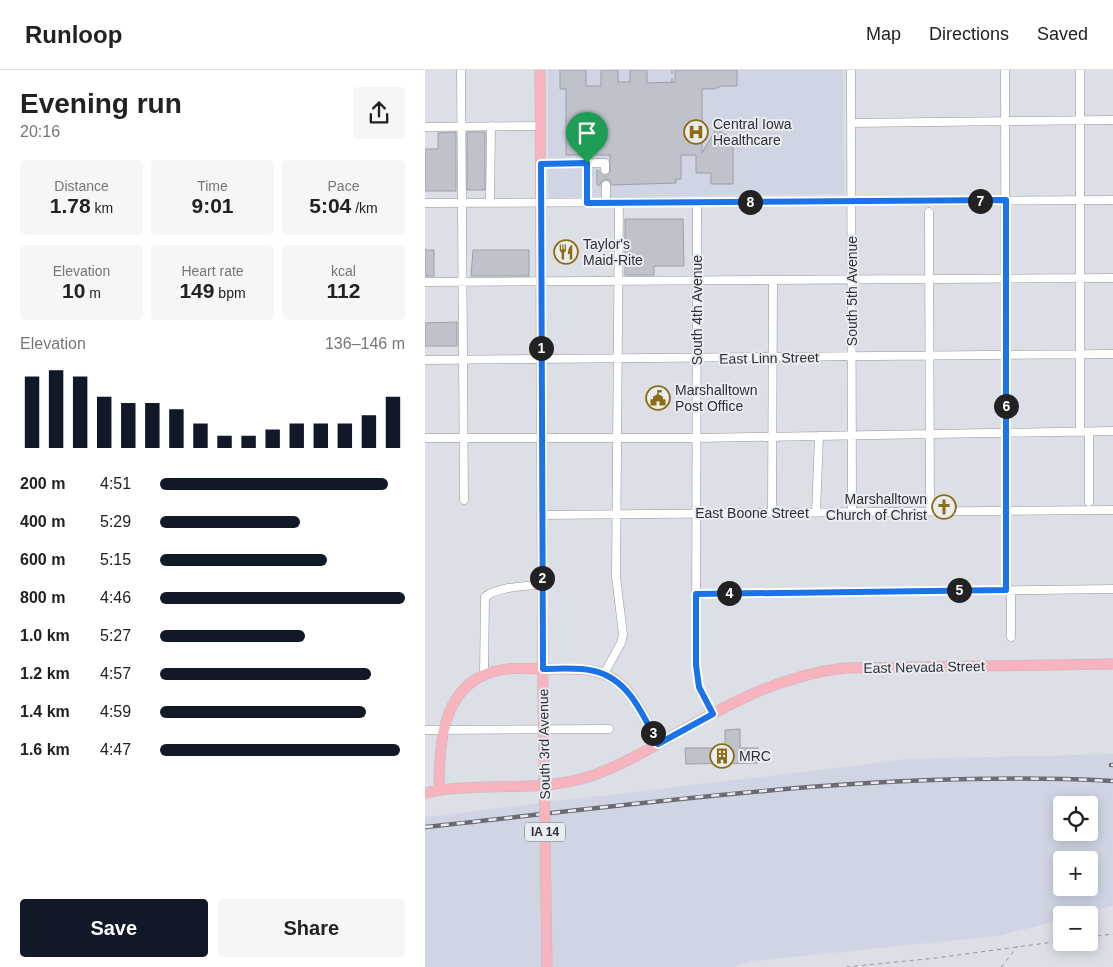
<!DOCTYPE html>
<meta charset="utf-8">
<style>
body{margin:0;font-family:Arial,sans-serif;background:#f6f6f6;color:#222;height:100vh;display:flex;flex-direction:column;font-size:19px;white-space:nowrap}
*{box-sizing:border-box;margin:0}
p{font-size:16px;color:#767676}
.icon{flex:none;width:28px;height:28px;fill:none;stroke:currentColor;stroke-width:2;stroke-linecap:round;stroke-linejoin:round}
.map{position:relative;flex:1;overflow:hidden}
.sheet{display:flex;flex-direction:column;background:#fff;width:425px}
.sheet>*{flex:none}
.buttons{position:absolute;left:628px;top:726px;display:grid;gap:10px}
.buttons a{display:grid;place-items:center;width:45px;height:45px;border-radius:5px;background:#fff;box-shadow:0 2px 12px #0003;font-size:25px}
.pin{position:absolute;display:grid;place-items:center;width:42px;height:42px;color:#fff;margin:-51px -21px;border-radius:50% 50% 50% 0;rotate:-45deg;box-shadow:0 0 5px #0007}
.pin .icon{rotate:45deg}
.km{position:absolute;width:25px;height:25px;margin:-12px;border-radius:50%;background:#222;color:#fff;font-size:14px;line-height:25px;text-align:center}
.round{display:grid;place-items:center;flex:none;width:52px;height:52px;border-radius:5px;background:#f6f6f6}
.head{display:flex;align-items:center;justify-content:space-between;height:85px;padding:0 20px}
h1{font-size:28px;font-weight:700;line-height:38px}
.stats{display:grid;grid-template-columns:repeat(3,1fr);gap:8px;height:85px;padding:5px 20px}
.stats div{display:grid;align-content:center;border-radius:5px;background:#f6f6f6;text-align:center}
.stats b{font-size:21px;font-weight:700}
.stats small{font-size:14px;font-weight:400}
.stats p{font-size:14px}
.chart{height:140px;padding:10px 20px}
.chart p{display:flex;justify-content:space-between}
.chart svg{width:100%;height:90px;margin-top:5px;stroke:#111827;stroke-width:6}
.cta{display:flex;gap:10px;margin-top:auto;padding:10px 20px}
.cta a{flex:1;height:58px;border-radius:5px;background:#111827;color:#fff;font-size:20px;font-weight:700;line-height:58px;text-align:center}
.cta a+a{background:#f6f6f6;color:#222}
ul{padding:0 20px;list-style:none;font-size:16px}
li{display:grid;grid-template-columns:80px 60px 1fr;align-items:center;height:38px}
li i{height:12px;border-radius:6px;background:#111827}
header{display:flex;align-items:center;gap:30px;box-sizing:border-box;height:70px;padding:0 25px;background:#fff;border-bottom:1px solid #e0e0e0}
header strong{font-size:24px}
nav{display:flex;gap:28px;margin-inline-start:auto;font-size:18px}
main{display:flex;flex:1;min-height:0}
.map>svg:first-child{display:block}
.built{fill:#d0d5e4;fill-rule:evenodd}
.building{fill:#bfc2ca;stroke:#9c9fa6}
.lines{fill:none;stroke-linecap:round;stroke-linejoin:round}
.minor-tunnel{stroke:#babcc3;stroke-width:8;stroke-dasharray:8 4;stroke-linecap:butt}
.minor-casing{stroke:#94969d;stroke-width:9}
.major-casing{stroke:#bcbdbe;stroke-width:11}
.path{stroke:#94969c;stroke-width:1;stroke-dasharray:4 4;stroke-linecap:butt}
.minor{stroke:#fff;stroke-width:8}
.major{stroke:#f7b3be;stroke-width:10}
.rail-casing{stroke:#6b6c71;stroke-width:4.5}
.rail{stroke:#eaecf4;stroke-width:2.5;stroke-dasharray:8;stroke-linecap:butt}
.major-bridge-casing{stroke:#bcbdbe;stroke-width:11;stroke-linecap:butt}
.major-bridge{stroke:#f7b3be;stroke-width:10}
.route-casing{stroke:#fff;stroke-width:10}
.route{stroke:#1a73e8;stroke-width:6}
.labels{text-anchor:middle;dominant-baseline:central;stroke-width:4;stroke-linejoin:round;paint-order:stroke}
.shield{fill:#eaecf4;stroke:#67686d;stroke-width:1}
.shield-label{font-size:12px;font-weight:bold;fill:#2f3033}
.poi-label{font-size:14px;fill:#2f3033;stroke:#eaecf4;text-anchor:start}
.street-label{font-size:14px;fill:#2f3033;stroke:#eaecf4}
</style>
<header>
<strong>Runloop</strong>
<nav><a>Map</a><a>Directions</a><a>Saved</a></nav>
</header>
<main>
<section class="sheet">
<div class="head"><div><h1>Evening run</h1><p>20:16</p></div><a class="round"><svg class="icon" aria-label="share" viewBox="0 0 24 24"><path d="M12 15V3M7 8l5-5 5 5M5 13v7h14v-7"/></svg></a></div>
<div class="stats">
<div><p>Distance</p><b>1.78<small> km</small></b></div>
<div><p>Time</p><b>9:01</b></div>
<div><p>Pace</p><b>5:04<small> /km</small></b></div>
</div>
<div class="stats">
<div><p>Elevation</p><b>10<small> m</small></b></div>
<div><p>Heart rate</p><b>149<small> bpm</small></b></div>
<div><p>kcal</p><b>112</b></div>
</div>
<div class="chart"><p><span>Elevation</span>136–146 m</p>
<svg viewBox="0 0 160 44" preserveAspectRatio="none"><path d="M5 44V9M15 44V6M25 44V9M35 44V19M45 44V22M55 44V22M65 44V25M75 44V32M85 44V38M95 44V38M105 44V35M115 44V32M125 44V32M135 44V32M145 44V28M155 44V19"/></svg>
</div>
<ul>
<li><b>200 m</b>4:51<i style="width:93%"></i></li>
<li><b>400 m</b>5:29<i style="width:57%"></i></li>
<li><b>600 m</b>5:15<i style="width:68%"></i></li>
<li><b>800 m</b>4:46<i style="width:100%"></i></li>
<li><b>1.0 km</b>5:27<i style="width:59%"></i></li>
<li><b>1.2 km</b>4:57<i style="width:86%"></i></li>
<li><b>1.4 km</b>4:59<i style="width:84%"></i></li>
<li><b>1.6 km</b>4:47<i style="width:98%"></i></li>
</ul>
<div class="cta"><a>Save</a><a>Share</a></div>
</section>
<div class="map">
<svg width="688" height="897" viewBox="0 0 688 897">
<rect width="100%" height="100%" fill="#dddfe7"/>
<path class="built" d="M123,0H418L419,124L123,128Z
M688,684V836L655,845H636V850L573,866L327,891L308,897H0V747L486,689ZM636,735H664V762H636ZM636,790H664V818H636Z"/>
<path class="building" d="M135,0H161V16H176V0H193V12H205V0H222V13L250,12V0H312V16H296L289,19H277V83L291,59L308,69V114H286V103H271V85H256V109H251V113L187,115L184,110L181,109L176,112L175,115H172V100L180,106L185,102V85H141V19H135Z
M31,62V121H0V79H13V63Z
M42,62H60V120H42Z
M200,149H258L259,196H229V205H200Z
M0,180H9V206H0Z
M48,180H104V206H46Z
M32,252V276H0V253Z
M315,659V678H333V693L261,694L260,678H300V660Z"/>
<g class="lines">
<path class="minor-tunnel" d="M180,100L181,115"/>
<g class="minor-casing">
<path id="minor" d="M36,0L39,430
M426,0L427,442
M580,0L581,520
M427,53L688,50
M0,57L116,56
M116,94L180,93V100
M181,115V133
M272,132L271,595L274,617L288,644
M0,133L688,130
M65,133L66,56
M162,133V93
M504,142L505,442
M0,212L688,208
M0,290L688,284
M655,362V0
M664,362V432
M0,368H272L688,361
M347,443L348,210
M391,443L394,366
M116,445L688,440
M586,520V567
M271,524L688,519
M179,604L196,573L198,565L191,506L194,133
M59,605L60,527C74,516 100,517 117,514
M0,660L184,659"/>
</g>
<g class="major-casing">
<path id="major" d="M115,0L118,626
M14,720C14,677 16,620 64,603C83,596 106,599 125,599C149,599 175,597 194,613C212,628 222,653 233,674
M0,723C55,711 115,724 169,705C191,697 212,686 233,674C295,639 349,606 420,598L688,594"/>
</g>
<path class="path" d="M247,12V0
M664,867L688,864
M421,897L511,888L636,871
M576,897L593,876"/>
<use href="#minor" class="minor"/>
<use href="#major" class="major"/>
<g class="rail-casing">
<path id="rail" d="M686,695H688
M0,757C227,733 459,699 688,711"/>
</g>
<use href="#rail" class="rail"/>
<g class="major-bridge-casing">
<path id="major-bridge" d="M118,626L122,897"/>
</g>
<use href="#major-bridge" class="major-bridge"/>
</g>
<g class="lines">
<g class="route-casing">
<path id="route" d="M162,93V133L581,130V520L271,524V595L274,617L288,644L233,674C218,645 204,609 169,601C153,597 134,599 118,599L116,94Z"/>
</g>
<use href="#route" class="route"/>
</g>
<defs>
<g id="hospital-ring" transform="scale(1.25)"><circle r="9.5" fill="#eaecf4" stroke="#8d6d10" stroke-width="1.5"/><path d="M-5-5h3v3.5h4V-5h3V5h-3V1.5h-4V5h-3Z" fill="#8d6d10"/></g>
<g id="restaurant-ring" transform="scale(1.25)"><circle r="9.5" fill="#eaecf4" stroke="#8d6d10" stroke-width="1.5"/><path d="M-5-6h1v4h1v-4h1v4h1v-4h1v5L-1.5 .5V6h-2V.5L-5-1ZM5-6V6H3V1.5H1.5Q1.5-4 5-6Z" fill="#8d6d10"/></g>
<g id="civic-ring" transform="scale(1.25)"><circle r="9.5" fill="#eaecf4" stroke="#8d6d10" stroke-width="1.5"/><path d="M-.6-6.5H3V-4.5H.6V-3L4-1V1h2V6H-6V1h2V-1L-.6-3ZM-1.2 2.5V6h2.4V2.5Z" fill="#8d6d10"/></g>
<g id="church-ring" transform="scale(1.25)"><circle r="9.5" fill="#eaecf4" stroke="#8d6d10" stroke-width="1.5"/><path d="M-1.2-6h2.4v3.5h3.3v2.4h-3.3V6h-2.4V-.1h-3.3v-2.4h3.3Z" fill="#8d6d10"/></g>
<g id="building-ring" transform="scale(1.25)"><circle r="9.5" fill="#eaecf4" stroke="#8d6d10" stroke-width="1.5"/><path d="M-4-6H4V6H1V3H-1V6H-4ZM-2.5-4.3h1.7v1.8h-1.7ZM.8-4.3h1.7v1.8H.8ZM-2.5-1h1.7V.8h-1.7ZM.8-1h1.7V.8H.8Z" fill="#8d6d10"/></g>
</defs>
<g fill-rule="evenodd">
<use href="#hospital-ring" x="271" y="62"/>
<use href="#restaurant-ring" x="141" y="182"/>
<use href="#civic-ring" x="233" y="328"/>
<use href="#church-ring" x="519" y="437"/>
<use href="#building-ring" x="297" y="686"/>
</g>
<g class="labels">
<rect class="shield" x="100" y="752.5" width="40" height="19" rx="4"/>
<g class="shield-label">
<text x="120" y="762">IA 14</text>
</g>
<g class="poi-label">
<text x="288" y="54">Central Iowa<tspan x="288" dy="16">Healthcare</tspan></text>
<text x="158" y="174">Taylor's<tspan x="158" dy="16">Maid-Rite</tspan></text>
<text x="250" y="320">Marshalltown<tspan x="250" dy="16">Post Office</tspan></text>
<text x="502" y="429" text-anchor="end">Marshalltown<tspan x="502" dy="16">Church of Christ</tspan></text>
<text x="314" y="686">MRC</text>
</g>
<g class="street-label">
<text transform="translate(427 221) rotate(-90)">South 5th Avenue</text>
<text transform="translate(272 240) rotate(-90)">South 4th Avenue</text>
<text transform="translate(344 288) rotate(-1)">East Linn Street</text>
<text x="327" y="443">East Boone Street</text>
<text transform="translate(499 597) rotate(-1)">East Nevada Street</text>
<text transform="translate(119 674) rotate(-91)">South 3rd Avenue</text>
</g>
</g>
</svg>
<div class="buttons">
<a><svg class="icon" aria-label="locate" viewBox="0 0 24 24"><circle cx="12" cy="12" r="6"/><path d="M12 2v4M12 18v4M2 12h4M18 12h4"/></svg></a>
<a>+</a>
<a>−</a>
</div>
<div class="pin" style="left:162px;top:93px;background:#1e9e55"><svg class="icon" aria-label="arrive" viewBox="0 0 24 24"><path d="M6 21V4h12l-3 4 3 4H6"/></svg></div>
<b class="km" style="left:116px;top:278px">1</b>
<b class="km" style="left:117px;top:508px">2</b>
<b class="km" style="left:228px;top:663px">3</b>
<b class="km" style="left:304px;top:523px">4</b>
<b class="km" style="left:534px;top:520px">5</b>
<b class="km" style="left:581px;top:336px">6</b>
<b class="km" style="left:555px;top:131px">7</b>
<b class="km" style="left:325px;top:132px">8</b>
</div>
</main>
